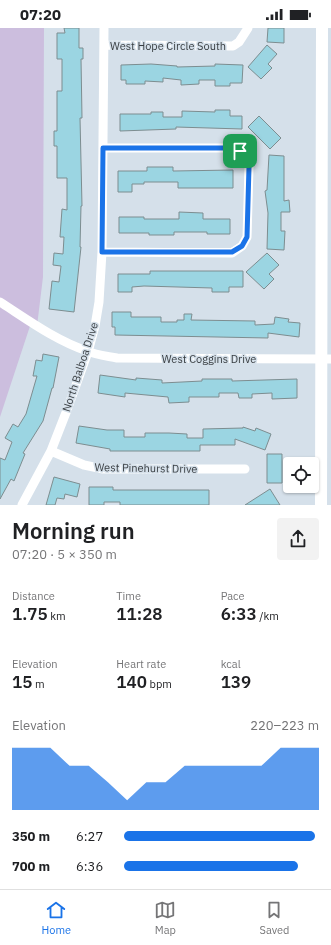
<!DOCTYPE html>
<meta charset="utf-8">
<style>
body{margin:0;font-family:"IBM Plex Sans",sans-serif;background:#f2f2f2;color:#202124;height:100vh;display:flex;flex-direction:column;font-size:15px;white-space:nowrap}
*{box-sizing:border-box;margin:0}
p{font-size:13px;color:#757577}
.icon{flex:none;width:22px;height:22px;fill:none;stroke:currentColor;stroke-width:2;stroke-linecap:round;stroke-linejoin:round}
.map{position:relative;height:477px;overflow:hidden}
.side{display:flex;flex-direction:column;background:#fff;flex:1}
.side>*{flex:none}
.buttons{position:absolute;left:283px;top:429px;display:grid;gap:8px}
.buttons a{display:grid;place-items:center;width:36px;height:36px;border-radius:4px;background:#fff;box-shadow:0 1px 3px #0004;font-size:20px}
.pin{position:absolute;display:grid;place-items:center;width:34px;height:34px;color:#fff;margin:-17px;border-radius:8px;box-shadow:0 2px 6px #0006}
.round{display:grid;place-items:center;flex:none;width:42px;height:42px;border-radius:4px;background:#f2f2f2}
.headline{display:flex;align-items:center;justify-content:space-between;height:68px;padding:0 12px}
h1{font-size:22px;font-weight:600;line-height:30px}
.stats{display:grid;grid-template-columns:repeat(3,1fr);gap:6px;height:68px;padding:4px 12px}
.stats div{display:grid;align-content:center}
.stats b{font-size:17px;font-weight:600}
.stats small{font-size:11px;font-weight:400}
.stats p{font-size:11px}
.chart{height:112px;padding:8px 12px}
.chart p{display:flex;justify-content:space-between}
.chart svg{width:100%;height:72px;margin-top:4px;fill:#1a73e8;opacity:.7}
ul{padding:0 12px;list-style:none;font-size:13px}
li{display:grid;grid-template-columns:64px 48px 1fr;align-items:center;height:30px}
li i{height:10px;border-radius:5px;background:#1a73e8}
.status{display:flex;justify-content:space-between;align-items:center;height:28px;padding:0 20px;background:#fff;direction:ltr}
.status svg{height:11px;fill:currentColor}
.tabs{display:flex;justify-content:space-around;align-items:center;height:56px;border-top:1px solid #e0e0e0;background:#fff;font-size:11px;color:#757577}
.tabs a{display:grid;justify-items:center;gap:2px}
.tabs .on{color:#1a73e8}
.map>svg:first-child{display:block}
.green{fill:#ccbede}
.building{fill:#9bd5e2;stroke:#7d8d90}
.lines{fill:none;stroke-linecap:round;stroke-linejoin:round}
.minor{stroke:#fff;stroke-width:9}
.secondary{stroke:#fff;stroke-width:12}
.route-casing{stroke:#fff;stroke-width:8}
.route{stroke:#1a73e8;stroke-width:5}
.labels{text-anchor:middle;dominant-baseline:central;stroke-width:3;stroke-linejoin:round;paint-order:stroke}
.street-label{font-size:11px;fill:#393e42;stroke:#d5e0ea}
</style>
<div class="status"><b>07:20</b><svg viewBox="0 0 49 12"><path d="M0 12V9h3v3zM5 12V6h3v6zM10 12V3h3v9zM15 12V0h3v12zM26 1h20v11H26zM47 4h2v5h-2z"/></svg></div>
<div class="map">
<svg width="331" height="477" viewBox="0 0 331 477">
<rect width="100%" height="100%" fill="#d5e0ea"/>
<path class="green" d="M0,0H44L43,249L37,298L31,295L0,389Z"/>
<path class="building" d="M64,0H79V20H83V31H81L82,90H80L82,178H81L80,219H81L74,284L49,281L52,253L59,254L61,238L53,237L54,225L63,226L64,209H60L62,181L67,182V150H57V118H54V103H57V63H62V31H57V5H65Z
M268,0H284V15L267,14Z
M267,17L277,26L268,36L272,40L261,51L248,39Z
M151,36L177,38V39L215,38V36L243,37L242,55H230V58H215V52H199V56L181,57V52L163,50V54L145,53V56H126V52H121V37Z
M215,82H230V88H242V101L176,99V101L120,103V86H151V84H163V89H182V83L215,84Z
M259,88L281,110L270,121L248,99Z
M269,127L284,128V173L289,172L290,184H281V203H285L284,222L267,221L268,185L265,163L267,162Z
M147,139H173V143L233,142V160H178V154H144V156H132V164H118V143H147Z
M179,184L203,185V191H230V206H207V204H174V207H149V205H119V189H144V191H179Z
M267,225L279,237L269,246L274,251L264,261L246,244Z
M150,243H243V259H229V264H212V260L144,258L132,259V264H118V246H150Z
M112,284H131V289H161V294H177V292H184V286H192L191,292L255,293V297L274,296L275,289L289,291L288,294L300,295L299,309L268,305V310L115,307V299H112Z
M43,326L59,329L53,360H52L43,393L23,425L25,426L14,453L11,451L0,471V430L5,432L12,414L5,410L13,396L18,399L26,386L37,348H33L36,332L42,333Z
M100,347L136,352V350L162,352V355L202,353V351H232V353L297,351V370L272,371V365L252,366V370H239L238,365H219V369H189V374L169,375L168,369L125,365V369L98,365Z
M79,398L107,402H124V409H145V405H169L187,406V410H203V401L243,400V399L255,403L256,400L271,406L265,422L235,411V417H200V423H110V421L76,415Z
M267,426H282V455H267Z
M54,449L80,456L77,469L65,466L64,471L57,470L55,477H46Z
M89,459H113V462H209V477H120V474H104V477H89Z
M270,461L280,477H245Z"/>
<g class="lines">
<path class="minor" d="M104,17L233,18L239,14L248,0
M102,224L232,225L242,218L247,209L249,139C247,123 238,122 224,120H103
M0,274C28,292 55,312 87,323C96,327 107,328 117,330L331,331
M51,423L84,437L103,441H245
M22,477L51,423L67,382L88,324L95,298L99,274L102,224L104,0"/>
<path class="secondary" d="M321,477L322,0"/>
</g>
<g class="lines">
<g class="route-casing">
<path id="route" d="M103,120H224L240,123L248,132L249,139L247,209L242,218L232,224H102Z"/>
</g>
<use href="#route" class="route"/>
</g>
<g class="labels">
<g class="street-label">
<text x="168" y="18">West Hope Circle South</text>
<text x="209" y="331">West Coggins Drive</text>
<text transform="translate(80 339) rotate(-72)">North Balboa Drive</text>
<text transform="translate(146 440) rotate(1)">West Pinehurst Drive</text>
</g>
</g>
</svg>
<div class="buttons">
<a><svg class="icon" aria-label="locate" viewBox="0 0 24 24"><circle cx="12" cy="12" r="6"/><path d="M12 2v4M12 18v4M2 12h4M18 12h4"/></svg></a>
</div>
<div class="pin" style="left:240px;top:123px;background:#1e9e55"><svg class="icon" aria-label="arrive" viewBox="0 0 24 24"><path d="M6 21V4h12l-3 4 3 4H6"/></svg></div>
</div>
<section class="side">
<div class="headline"><div><h1>Morning run</h1><p>07:20 · 5 × 350 m</p></div><a class="round"><svg class="icon" aria-label="share" viewBox="0 0 24 24"><path d="M12 15V3M7 8l5-5 5 5M5 13v7h14v-7"/></svg></a></div>
<div class="stats">
<div><p>Distance</p><b>1.75<small> km</small></b></div>
<div><p>Time</p><b>11:28</b></div>
<div><p>Pace</p><b>6:33<small> /km</small></b></div>
</div>
<div class="stats">
<div><p>Elevation</p><b>15<small> m</small></b></div>
<div><p>Heart rate</p><b>140<small> bpm</small></b></div>
<div><p>kcal</p><b>139</b></div>
</div>
<div class="chart"><p><span>Elevation</span>220–223 m</p>
<svg viewBox="0 0 160 44" preserveAspectRatio="none"><path d="M0 44V6L10 6L20 6L30 17L40 17L50 27L60 38L70 27L80 27L90 17L100 17L110 17L120 17L130 17L140 6L150 6L160 6V44z"/></svg>
</div>
<ul>
<li><b>350 m</b>6:27<i style="width:98%"></i></li>
<li><b>700 m</b>6:36<i style="width:89%"></i></li>
</ul>
</section>
<nav class="tabs">
<a class="on"><svg class="icon" aria-label="home" viewBox="0 0 24 24"><path d="M3 11l9-7 9 7M6 9v11h12V9"/></svg>Home</a>
<a><svg class="icon" aria-label="map" viewBox="0 0 24 24"><path d="M3 6l6-2 6 2 6-2v14l-6 2-6-2-6 2zM9 4v14M15 6v14"/></svg>Map</a>
<a><svg class="icon" aria-label="saved" viewBox="0 0 24 24"><path d="M7 4h10v16l-5-4-5 4z"/></svg>Saved</a>
</nav>
